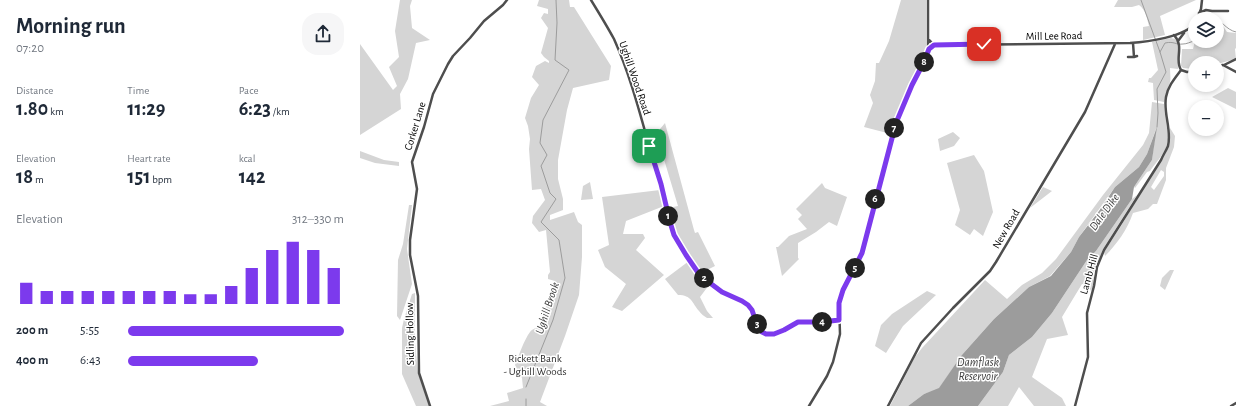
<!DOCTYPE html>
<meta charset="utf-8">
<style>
body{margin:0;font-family:"Alegreya Sans",sans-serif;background:#f6f6f7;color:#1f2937;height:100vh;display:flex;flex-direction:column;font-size:15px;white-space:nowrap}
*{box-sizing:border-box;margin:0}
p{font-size:13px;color:#747a83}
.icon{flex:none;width:22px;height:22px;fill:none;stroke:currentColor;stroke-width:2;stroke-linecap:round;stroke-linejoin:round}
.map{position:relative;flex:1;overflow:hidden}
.drawer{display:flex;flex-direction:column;background:#fff;width:360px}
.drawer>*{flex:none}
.buttons{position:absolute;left:828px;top:12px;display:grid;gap:8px}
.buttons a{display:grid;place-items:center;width:36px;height:36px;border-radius:50%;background:#fff;box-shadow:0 2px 6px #0003;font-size:20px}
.pin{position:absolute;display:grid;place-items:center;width:34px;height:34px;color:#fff;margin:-17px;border-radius:8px;box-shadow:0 2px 6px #0006}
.km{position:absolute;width:20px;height:20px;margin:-10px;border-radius:50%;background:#222;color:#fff;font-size:11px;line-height:20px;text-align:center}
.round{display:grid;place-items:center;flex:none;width:42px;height:42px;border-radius:16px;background:#f6f6f7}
.headline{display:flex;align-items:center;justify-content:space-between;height:68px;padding:0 16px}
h1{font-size:22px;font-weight:700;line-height:30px}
.figures{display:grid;grid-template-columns:repeat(3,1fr);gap:6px;height:68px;padding:4px 16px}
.figures div{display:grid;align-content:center}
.figures b{font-size:20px;font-weight:700}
.figures small{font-size:11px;font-weight:400}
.figures p{font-size:11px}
.chart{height:112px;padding:8px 16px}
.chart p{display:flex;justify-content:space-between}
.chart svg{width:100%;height:72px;margin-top:4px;stroke:#7c3aed;stroke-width:6}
ul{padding:0 16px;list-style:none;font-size:13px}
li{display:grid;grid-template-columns:64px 48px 1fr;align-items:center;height:30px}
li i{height:10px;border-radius:5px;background:#7c3aed}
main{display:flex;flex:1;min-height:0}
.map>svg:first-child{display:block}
.green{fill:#d5d5d5;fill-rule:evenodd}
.water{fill:#9c9c9c}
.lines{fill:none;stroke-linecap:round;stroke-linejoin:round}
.stream{stroke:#9c9c9c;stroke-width:1}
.minor{stroke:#4e4e4e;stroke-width:2.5}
.route-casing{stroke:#fff;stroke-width:8}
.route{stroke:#7c3aed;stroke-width:5}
.labels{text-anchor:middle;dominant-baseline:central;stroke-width:3;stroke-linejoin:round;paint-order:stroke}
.street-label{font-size:11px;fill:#000;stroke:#fff}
.park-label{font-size:11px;fill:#2c2c2c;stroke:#fff}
.water-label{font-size:12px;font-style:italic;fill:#3d3d3d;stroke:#fff}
</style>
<main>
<section class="drawer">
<div class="headline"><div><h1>Morning run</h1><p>07:20</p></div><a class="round"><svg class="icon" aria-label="share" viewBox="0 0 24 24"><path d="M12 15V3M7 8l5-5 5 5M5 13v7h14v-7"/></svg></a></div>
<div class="figures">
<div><p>Distance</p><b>1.80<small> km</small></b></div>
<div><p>Time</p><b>11:29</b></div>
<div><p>Pace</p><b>6:23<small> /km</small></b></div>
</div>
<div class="figures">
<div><p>Elevation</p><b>18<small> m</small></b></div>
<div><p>Heart rate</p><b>151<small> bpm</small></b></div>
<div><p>kcal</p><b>142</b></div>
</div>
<div class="chart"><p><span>Elevation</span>312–330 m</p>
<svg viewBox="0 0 160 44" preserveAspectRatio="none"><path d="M5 44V31M15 44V36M25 44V36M35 44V36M45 44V36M55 44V36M65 44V36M75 44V36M85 44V38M95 44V38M105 44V33M115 44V22M125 44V11M135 44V6M145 44V11M155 44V22"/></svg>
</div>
<ul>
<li><b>200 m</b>5:55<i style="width:100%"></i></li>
<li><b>400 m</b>6:43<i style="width:60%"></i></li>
</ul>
</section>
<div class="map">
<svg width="876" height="406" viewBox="0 0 876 406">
<rect width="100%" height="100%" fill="#fff"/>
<path class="green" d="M40,0H52L50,6L52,28L70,40L56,43L48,79L40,94L41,109L0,135V44L33,90L37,86L29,67L39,57L35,31Z
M179,0H209L210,7H214L251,66L249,80L213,88L207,110L198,160V179L203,199V210L190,215V220L214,212L218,222L222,225V257L219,295L205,336L180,402L187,406H130L149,401L147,393L163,388L162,378L155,365C159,355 164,340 170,332C172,329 177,328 180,325C186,315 182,304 194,298L195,281L188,279V275L190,272L186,230L179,232L172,223L173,216L185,200L181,189L172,190L169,149L170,139L168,126L165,118L171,98L179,85L172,77L176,66L185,61L189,63V61L184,57L181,53L188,28L181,18L184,13L188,14V9L177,6Z
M541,0H566V52L550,85L531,134L504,127L513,103L510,95L515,81L516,63H519L529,41Z
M758,0H836L800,16L805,35L783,40V27L789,26C787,19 786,10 779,5L772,7H754Z
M857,23L863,26L867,32L876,33V48L875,49L876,59L857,64V63H835V69L823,68L821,66L822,49H833L835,41H857Z
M811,38L815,39L818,43V69L810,68C810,73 811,78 810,82C808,89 805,95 804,102L794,100L793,83L788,82L789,78H791L798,70L792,42Z
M868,88L876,92V109L852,97Z
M792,102L804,104C804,115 811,140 806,148C802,156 795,164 790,171L787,172L775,188L774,187L792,160L796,129L787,154L779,167L755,187L719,237L711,252L690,276L669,287L634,319L601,356L579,389L564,394L548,406H530L555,357L562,348L625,280L647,299L662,285L682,273L696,259L743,195L783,145L789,133Z
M305,123L334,230L335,233L338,232L355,266L341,273L319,239L308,208L318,206L303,156L304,154L300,129Z
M810,128L815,136L814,147L806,168V180L797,204H793L788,209L773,213C767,230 757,244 745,256L744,252L761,226L809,146ZM801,170L804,172V176L794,190L791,187Z
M593,132L600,138L594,146L580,151L578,139Z
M0,151L24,160L39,162V166L15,163L0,158Z
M614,155L624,171L633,212L623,236L614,229L610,235L595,225L600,210L587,163Z
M230,182L233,199L221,200L223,186Z
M462,183L465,188L487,197L477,226L469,222L456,232L438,243V258L439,259L422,276L416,247H418L429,236L447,229L438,219L442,215L436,209Z
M683,187L692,191L670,208Z
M300,190L304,206L266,221L263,234H283L285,238L276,250L304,275L262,311L252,307L266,284L245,267L238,250L249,245L242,197Z
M777,195L743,249L734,272L733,286L731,291L728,285L722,284L702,317L708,335L687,339L672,377L702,398L706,406H674L659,387L648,406H618L643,372L649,355L672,337L692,313L727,260L736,251L772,199Z
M49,205H52L47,249L52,284L40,320L37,316L38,260L43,244Z
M329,261L338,275L349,285L340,297L347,311L353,318H347C344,316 341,314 339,311C332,303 332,295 318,295L305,279Z
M810,270H814L805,290L800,286L802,278Z
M567,291L576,295L543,326L526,353L515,346L521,325L532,314Z
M55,293V343L58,373L69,406H56L42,374V328L44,319L52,294Z"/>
<path class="water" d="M797,127L792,160L774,187L772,199L736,251L727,260L692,313L672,337L649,355L643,372L618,406H548L564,394L579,388L601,356L634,319L669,287L691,276L711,252L719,237L739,211L755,187L779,167L787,154Z"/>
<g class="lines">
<path class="stream" d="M781,0L800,52L806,72L797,89L798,113L797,127
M842,19L845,16L851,14C860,19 866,30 876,32
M800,52L805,43C815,41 815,45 823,44C827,44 830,42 834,41L835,35
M166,387L193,320L205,278L199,240L181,222L196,199L190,193L181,166L187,155L180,143L183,120L209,70L195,60L197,23L196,0
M166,406V399"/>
<path class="minor" d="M231,0C239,13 247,26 254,39C272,79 282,122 294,163C307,204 310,240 340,274C346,281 355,289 363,293C371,296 381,299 388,305C395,312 395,332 407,334C419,336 427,327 437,323C445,320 454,322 461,322C467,322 473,320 479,320
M839,13L846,10L852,11H868
M837,19L841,9L842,0
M814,35C825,47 814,59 821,70
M569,40L574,45L770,43C787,42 825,37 835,23
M818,41L824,33
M773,43L774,57L777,56
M768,57H774
M864,65L876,59
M857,66L863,65L876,72
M821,70L827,72L835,71
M70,406L59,373L58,296L50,255V240L57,189L52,162L64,127L73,94L88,64L93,56L110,38L124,21L143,5L147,0
M449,406L467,376L473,362L480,334L479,303L483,291L498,262L505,243L520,181L536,123L552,85L564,62L568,50V0
M528,406L561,343L593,308L630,271L636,262L725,112L755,44
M715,406L728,357L727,313L734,286L737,267L744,250L801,160C803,155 806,151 808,146C812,130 803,113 806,97C808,86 815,78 821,70
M871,406L876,403"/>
</g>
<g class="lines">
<g class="route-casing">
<path id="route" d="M289,146L301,184L310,222L314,235L326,255L339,274L350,283L362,292L382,301L388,305L392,310L397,325L402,332L406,334H414L424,330L438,322H462L479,320V303L483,290L502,253L536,123L552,85L564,62L569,49L574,45L624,44"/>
</g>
<use href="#route" class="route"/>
</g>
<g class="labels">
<g class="street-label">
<text transform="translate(694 36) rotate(-1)">Mill Lee Road</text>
<text transform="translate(275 78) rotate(71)">Ughill Wood Road</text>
<text transform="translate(55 126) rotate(-73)">Corker Lane</text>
<text transform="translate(646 229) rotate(-60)">New Road</text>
<text transform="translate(729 274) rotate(-74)">Lamb Hill</text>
<text transform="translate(50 334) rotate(-91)">Sidling Hollow</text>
</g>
<g class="park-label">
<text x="175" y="358">Rickett Bank<tspan x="175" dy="13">- Ughill Woods</tspan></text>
</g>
<g class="water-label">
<text transform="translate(744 212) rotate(-54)">Dale Dike</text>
<text transform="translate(187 308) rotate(-72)">Ughill Brook</text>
<text x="618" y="362">Damflask<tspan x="618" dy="14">Reservoir</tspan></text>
</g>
</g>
</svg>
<div class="buttons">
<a><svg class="icon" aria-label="layers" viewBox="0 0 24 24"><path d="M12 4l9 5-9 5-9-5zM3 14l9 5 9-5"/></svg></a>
<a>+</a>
<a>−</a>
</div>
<div class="pin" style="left:289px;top:146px;background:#1e9e55"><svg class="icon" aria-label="arrive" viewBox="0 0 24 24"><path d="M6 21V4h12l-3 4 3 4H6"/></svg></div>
<div class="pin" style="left:624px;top:44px;background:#d93025"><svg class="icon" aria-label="check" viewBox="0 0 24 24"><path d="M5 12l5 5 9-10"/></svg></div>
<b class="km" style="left:308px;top:216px">1</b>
<b class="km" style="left:344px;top:278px">2</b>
<b class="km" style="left:397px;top:324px">3</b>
<b class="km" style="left:462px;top:322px">4</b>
<b class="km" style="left:495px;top:268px">5</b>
<b class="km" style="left:515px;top:199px">6</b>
<b class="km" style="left:534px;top:128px">7</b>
<b class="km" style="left:564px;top:62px">8</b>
</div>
</main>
